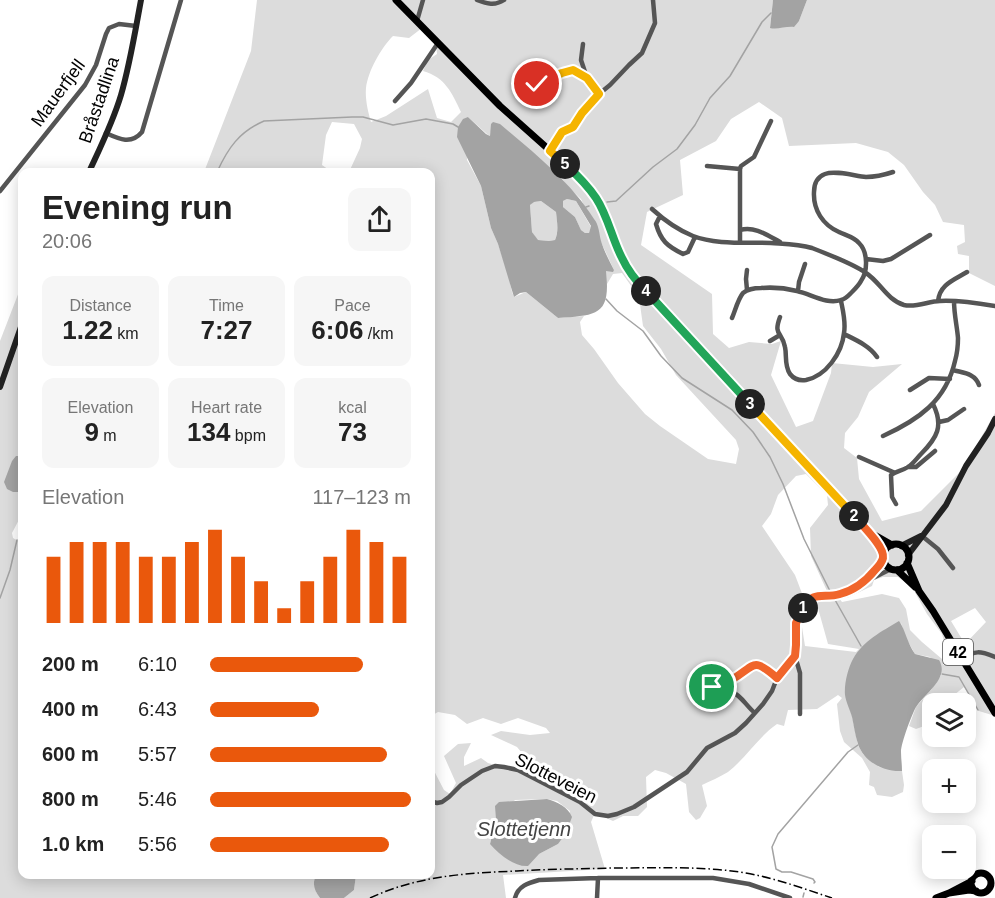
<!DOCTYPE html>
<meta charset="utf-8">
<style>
body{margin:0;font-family:Helvetica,sans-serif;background:#f6f6f6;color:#222;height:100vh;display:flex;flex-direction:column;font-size:22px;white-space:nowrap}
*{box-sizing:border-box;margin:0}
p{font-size:20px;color:#767676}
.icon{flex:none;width:33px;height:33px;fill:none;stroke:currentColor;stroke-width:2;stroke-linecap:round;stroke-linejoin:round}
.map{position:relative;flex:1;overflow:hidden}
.panel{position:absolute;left:18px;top:168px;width:417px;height:711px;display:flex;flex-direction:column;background:#fff;border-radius:12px;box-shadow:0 3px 15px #0003}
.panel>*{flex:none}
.fabs{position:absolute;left:922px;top:693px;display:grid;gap:12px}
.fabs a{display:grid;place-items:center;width:54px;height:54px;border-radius:12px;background:#fff;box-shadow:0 3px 15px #0003;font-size:30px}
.pin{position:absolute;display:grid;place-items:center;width:51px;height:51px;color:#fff;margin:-26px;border:3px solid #fff;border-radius:50%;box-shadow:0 2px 6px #0007}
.km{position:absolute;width:30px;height:30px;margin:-15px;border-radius:50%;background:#222;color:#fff;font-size:16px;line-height:30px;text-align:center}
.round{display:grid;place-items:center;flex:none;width:63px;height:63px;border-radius:12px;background:#f6f6f6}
.headline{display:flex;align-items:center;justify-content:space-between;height:102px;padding:0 24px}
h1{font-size:33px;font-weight:800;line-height:45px}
.stats{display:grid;grid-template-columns:repeat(3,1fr);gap:9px;height:102px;padding:6px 24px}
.stats div{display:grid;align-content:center;border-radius:12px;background:#f6f6f6;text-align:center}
.stats b{font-size:26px;font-weight:800}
.stats small{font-size:16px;font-weight:400}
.stats p{font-size:16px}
.chart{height:168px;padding:12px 24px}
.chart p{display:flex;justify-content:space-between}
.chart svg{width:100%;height:108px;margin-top:6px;stroke:#ea580c;stroke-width:6}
ul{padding:0 24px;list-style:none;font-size:20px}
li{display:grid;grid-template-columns:96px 72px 1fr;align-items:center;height:45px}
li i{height:15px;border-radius:8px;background:#ea580c}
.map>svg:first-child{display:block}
.green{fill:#dcdcdc;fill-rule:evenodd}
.water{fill:#a3a3a3;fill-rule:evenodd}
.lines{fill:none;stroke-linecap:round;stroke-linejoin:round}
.stream{stroke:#a3a3a3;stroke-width:1.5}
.minor{stroke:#555;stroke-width:4.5}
.secondary{stroke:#222;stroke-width:6}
.primary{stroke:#000;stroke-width:7}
.rail{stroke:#000;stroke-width:1.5;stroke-dasharray:9 3 1.5 3;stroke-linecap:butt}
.split-1-casing{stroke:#fff;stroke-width:12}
.split-2-casing{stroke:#fff;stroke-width:12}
.split-3-casing{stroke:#fff;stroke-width:12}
.split-4-casing{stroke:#fff;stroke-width:12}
.split-5-casing{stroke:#fff;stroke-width:12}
.split-6-casing{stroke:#fff;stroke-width:12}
.split-1{stroke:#f0652b;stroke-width:8}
.split-2{stroke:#f0652b;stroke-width:8}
.split-3{stroke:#f5b400;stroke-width:8}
.split-4{stroke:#22a559;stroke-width:8}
.split-5{stroke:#22a559;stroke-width:8}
.split-6{stroke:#f5b400;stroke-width:8}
.labels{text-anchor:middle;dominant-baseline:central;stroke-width:6;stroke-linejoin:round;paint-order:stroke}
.shield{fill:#fff;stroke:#4c4c4c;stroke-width:1.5}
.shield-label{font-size:16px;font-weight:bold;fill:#000}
.street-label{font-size:18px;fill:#000;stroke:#fff}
.water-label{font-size:20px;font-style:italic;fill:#444;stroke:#fff}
</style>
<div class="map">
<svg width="995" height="898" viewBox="0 0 995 898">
<rect width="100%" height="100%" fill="#fff"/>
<path class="green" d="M257,0H773L770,27H782L799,21L807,0H995V286L969,273V256L958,254L957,246L965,242L964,225L943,222L935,205L923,192L904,165L888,152L856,143L789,146L782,118L759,102L731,119L716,141L680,160L683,195L647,212L641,245L712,294L713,334L729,348L749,342L772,344L781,341L771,375L796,427L813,421L831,373L832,363L873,367L902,364L869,392L858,417L845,433L844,448L857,458L859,479L882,521L921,511L963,469L995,413V716L979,711L964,687L944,703L933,704V713L927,725L916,729L909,726L916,707L931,690L942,674L930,657L915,654L906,638L901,623L845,693L852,716L858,745L863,754L879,767L902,771L904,785L903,792L892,797L877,795L874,787L869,785L870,772L862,758L844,742L840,731L837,704L842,698L838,695L817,709L788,710L784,726L777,724C758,737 746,758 728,772C720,777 710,781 702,785L707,806L700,818L696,820L689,812L686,784L666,773L655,770L646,777L647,807L638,816H623L613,821L595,813L591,822L605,869L503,875L506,898H344L354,890L356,875L430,874L431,765L444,790L450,794L456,783L444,756L458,744L471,743L464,757V766L481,758L488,763L533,776L536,770L517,747L491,735L501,731L530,735L550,733L546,728L518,718L501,724L483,718L467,724L455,715L438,712L431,716L430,172H349L360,148L362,139L354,124L332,122L326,135L322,165L332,172H204L251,51ZM422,28L436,43L437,54L428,60L423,71C445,77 452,93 461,112L451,122L437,118L428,89L386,116L371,122C368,112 365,99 366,88C368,71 381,48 393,36L409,38ZM468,117L487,134L490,136L491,131L559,175L569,188L581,199L614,270L606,271L607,284L613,274L622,273L639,297L643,326L661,349L676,375L736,440L739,449L736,464L708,459L660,426L645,414L618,383L594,349L582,335L580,322L584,316L558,318L526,292L514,297L512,292L508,274L498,244L491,228L481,186L467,160ZM806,474L827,495L828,505L810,528L811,556L827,591L847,598L872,586L874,580L883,577H898L912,587L927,614L942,634L950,663L943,665L942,659L922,642L910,630L906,609L899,598L882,594L842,602L839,598L816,601L828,644L859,649L856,652L805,646L802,627L803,596L795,575L762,526L771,514L778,495L796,476ZM975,608L986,622L965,644L951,621ZM547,799L557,801L570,811L558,844L539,854L490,844L496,819L515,800Z
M567,199L576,201L591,227L589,233H585L581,230L575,217L563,207V201Z
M541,201L556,212C557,222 559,230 555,240L549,241L537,240L532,232L530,205L533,202Z
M22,284V456H16L13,492H22V514L12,533L13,538L22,543V874L316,875C312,884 314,889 320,898H0V341Z"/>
<path class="water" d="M773,0H807L799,21L794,27C786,26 777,30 770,28Z
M468,117L486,134L490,136L491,124L493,122L500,124C534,153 570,181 594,219C599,225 599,233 601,241C604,251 609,260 614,270L613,272L606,271C611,316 597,315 558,318L526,292L520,293L514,297L498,244L491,228L481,186L457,137L458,127L463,119ZM567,199L576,201L591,226L589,233H585L581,230L575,217L563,207V201ZM541,201L556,212C557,222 559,231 555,240L549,241L538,240L532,232L530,205L534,202Z
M16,456H22V492H13L7,489L4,482L12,461Z
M899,621C906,631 907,643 915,654L939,660C950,678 925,693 916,707C912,714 901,743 901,752C901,758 902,764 902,771C884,772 864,762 858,744C855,735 854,726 852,717C850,710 846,702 845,695C844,684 848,668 853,659C864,640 881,632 899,621Z
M547,799C558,802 568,807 572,817L566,833L558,844L539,854L528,866C514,867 499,854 490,844L496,819L495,806L499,802Z
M316,875H356L354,890L344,898H320C314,890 312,884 316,875Z"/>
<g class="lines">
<path class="stream" d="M217,172C228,148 239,132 264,121L352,117H363L393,125L426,119L453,124L458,127
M607,202L616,201L653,167L677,149L695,125L710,98L730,76L762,22L771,13
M586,207L589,206
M606,299L617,311L643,331L661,356L682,378L732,410L753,432L770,457L783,484L804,539L830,591L861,646
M0,598L10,570L17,540
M942,674L959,677L978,710
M814,883L815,882L813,879L791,872H782L776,869L772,847L778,834L848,752L858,745
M803,897L804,893"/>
<path class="minor" d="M477,0C487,4 495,6 504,0
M417,21L423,0
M583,44L581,60L587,78
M537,84L562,73L573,70L587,78L599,94
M395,101L411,83L438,43
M106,133C119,139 131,145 142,132L181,0
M550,151L562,132L573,127L582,113L599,94L610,85L629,65L642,53L655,23L653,0
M707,166L740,169
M0,191L85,85L96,65L106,34L109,28L119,24L136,26
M652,209C664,220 678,230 693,236C716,245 747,242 771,243C785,244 798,244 812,248C825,253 855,265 866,273C880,282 887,300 904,305C916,308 929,301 940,301C958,300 977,303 995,306
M660,216L656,224C661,241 667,246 683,254L688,252L695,237
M740,230C755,226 767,235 780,242
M740,242V169L741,166L754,157L771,121
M866,259L883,261L891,259L930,235
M747,290L746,279L747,270
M798,291L799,282L805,264
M938,301C940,284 954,280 967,272
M780,317C773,336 782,331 785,347C787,356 784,365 790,374C794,379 800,381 806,380C826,376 842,353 844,333C846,322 843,311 841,301
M732,318C735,311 738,299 743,293C748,289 755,288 761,288C773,287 785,288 797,291C811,294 827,305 841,300C846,299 849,295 852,292C855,289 859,285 861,281C868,271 868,252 859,243C854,237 845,235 839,232C823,225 813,210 814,192C814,184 817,177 825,174C835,170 855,176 866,177C876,177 884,175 893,172
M844,334C856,340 870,346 877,357
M770,341L780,335
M953,370C963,373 975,373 979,385
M910,390L929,378L950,379
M939,422L948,420L964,409
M883,436C918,420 946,401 955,361C957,354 958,346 958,338C957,326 954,314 954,301
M859,457L893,472
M908,467H916L935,451
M896,504L892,497L891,475C896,471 902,471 908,467C913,464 917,458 921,454C937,438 944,426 933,404
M922,536L938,549L953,568
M868,578L883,559
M795,656L800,673V714
M962,659C975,650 980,651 995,657
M755,713C747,707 741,695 732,692C727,691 722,693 717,693L713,690V687C718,683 725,683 731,680C755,667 751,655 777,678
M430,801L437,803L442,802L449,797L461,785L482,771L495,766L504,767L518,770L580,802L595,814L608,816L617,814L634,807L687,772L707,748L735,733L746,723L763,704L772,691L777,678L795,656L796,645V623L809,599L816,596L841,594L891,569
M515,898C518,886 528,883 539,880L598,878H713L749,884L790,898
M597,898L598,878"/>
<path class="secondary" d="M89,172C100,148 113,122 121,95C130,64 135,32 141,0
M0,387L22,324
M901,546L921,536
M908,555L946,505L966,466L988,433L995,419"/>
<path class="primary" d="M396,0L500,106L574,172L596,198L605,216L621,257L632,277L869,532L883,554
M871,533L892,545
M883 557a13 13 0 1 1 26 0a13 13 0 1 1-26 0Z
M907,563L919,591L933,611L995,713
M897,570L915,587
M971 883a10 10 0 1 1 20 0a10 10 0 1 1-20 0Z
M972,881L949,893L969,890L976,891
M936,898L949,893"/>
<path class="rail" d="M370,898C417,876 466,873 517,871C548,869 580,869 612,868C655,868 698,866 740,872C772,877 802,888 832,898"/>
</g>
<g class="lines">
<g class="split-1-casing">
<path id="split-1" d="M712,687C718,683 725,683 731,680C755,667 751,655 777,678L795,656L796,645V623L803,608"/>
</g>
<g class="split-2-casing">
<path id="split-2" d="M803,608C813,590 824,599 840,594C855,590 866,581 875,570C878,567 882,562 883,558C885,547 861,524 854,516"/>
</g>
<g class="split-3-casing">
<path id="split-3" d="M750,404L854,516"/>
</g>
<g class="split-4-casing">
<path id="split-4" d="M646,291L750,404"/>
</g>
<g class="split-5-casing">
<path id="split-5" d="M565,164C576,174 588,186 596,198C608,216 612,239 622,258C628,271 636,281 646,291"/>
</g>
<g class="split-6-casing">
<path id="split-6" d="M537,84L562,73L573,70L587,78L599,94L582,113L573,127L562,132L550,151L565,164"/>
</g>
<use href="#split-1" class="split-1"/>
<use href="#split-2" class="split-2"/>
<use href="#split-3" class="split-3"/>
<use href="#split-4" class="split-4"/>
<use href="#split-5" class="split-5"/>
<use href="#split-6" class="split-6"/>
</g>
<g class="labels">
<rect class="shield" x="943" y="639" width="30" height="26" rx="4.5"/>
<g class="shield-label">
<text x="958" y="652">42</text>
</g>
<g class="street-label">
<text transform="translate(58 93) rotate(-54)">Mauerfjell</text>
<text transform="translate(99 100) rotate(-71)">Bråstadlina</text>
<text transform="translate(556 778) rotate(27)">Slotteveien</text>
</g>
<g class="water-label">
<text x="524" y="829">Slottetjenn</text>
</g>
</g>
</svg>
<div class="fabs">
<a><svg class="icon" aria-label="layers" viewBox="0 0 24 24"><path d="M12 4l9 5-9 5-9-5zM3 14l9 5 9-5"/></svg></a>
<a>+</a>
<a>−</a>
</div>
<div class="pin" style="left:712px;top:687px;background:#1e9e55"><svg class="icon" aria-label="arrive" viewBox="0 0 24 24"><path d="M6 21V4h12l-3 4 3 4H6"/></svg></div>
<div class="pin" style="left:537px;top:84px;background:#d93025"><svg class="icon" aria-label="check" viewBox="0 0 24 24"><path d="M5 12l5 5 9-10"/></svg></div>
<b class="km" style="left:803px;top:608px">1</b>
<b class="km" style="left:854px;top:516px">2</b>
<b class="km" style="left:750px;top:404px">3</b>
<b class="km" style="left:646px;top:291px">4</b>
<b class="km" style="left:565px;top:164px">5</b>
<section class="panel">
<div class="headline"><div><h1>Evening run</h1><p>20:06</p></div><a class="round"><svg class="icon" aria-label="share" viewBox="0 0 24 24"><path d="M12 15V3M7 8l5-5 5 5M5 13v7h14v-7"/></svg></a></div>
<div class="stats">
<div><p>Distance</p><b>1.22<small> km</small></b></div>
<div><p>Time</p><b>7:27</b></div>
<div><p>Pace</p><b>6:06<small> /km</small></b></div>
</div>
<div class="stats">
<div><p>Elevation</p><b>9<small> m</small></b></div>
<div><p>Heart rate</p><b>134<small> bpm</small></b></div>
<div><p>kcal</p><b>73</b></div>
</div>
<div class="chart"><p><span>Elevation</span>117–123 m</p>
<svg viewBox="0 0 160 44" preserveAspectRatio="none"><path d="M5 44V17M15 44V11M25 44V11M35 44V11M45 44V17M55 44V17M65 44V11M75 44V6M85 44V17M95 44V27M105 44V38M115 44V27M125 44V17M135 44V6M145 44V11M155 44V17"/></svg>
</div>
<ul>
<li><b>200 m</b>6:10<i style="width:76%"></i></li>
<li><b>400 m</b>6:43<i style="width:54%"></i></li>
<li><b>600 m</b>5:57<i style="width:88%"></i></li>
<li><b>800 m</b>5:46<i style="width:100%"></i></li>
<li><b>1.0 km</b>5:56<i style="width:89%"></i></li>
</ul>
</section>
</div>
